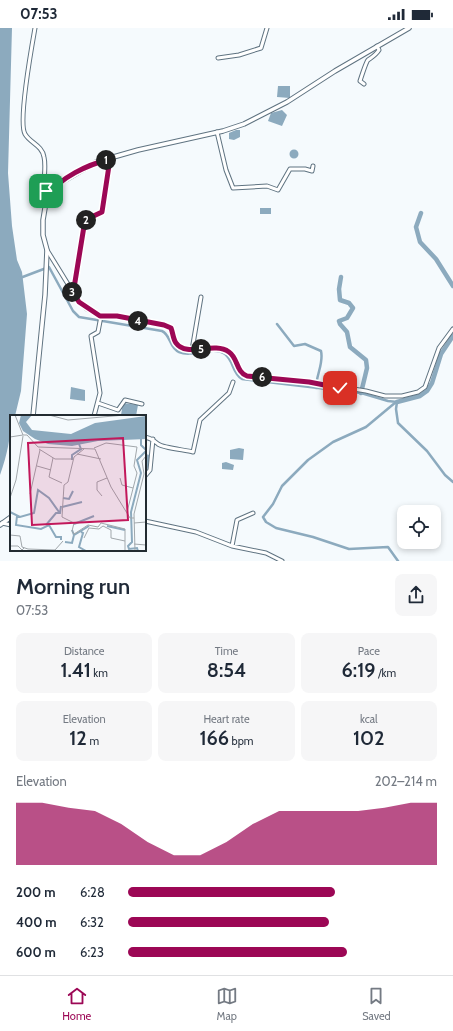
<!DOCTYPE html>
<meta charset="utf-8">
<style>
body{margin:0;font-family:Cabin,sans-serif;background:#f6f6f7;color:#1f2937;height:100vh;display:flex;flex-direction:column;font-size:15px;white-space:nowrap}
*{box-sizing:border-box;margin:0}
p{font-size:13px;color:#747a83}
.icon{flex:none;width:22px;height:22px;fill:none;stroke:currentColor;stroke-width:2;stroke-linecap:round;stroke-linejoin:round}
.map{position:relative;height:533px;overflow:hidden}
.side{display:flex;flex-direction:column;background:#fff;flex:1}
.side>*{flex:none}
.fabs{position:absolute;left:397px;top:477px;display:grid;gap:8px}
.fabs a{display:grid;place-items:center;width:44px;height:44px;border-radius:8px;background:#fff;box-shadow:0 2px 6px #0003;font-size:20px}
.pin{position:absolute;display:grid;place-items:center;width:34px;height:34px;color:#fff;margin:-17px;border-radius:8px;box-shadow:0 2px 6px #0006}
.km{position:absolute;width:20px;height:20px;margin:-10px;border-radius:50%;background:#222;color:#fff;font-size:11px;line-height:20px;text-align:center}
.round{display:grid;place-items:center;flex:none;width:42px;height:42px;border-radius:8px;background:#f6f6f7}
.overview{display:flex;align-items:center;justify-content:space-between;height:68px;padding:0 16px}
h1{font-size:22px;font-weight:600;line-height:30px}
.metrics{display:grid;grid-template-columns:repeat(3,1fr);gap:6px;height:68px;padding:4px 16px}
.metrics div{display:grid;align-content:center;border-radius:8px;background:#f6f6f7;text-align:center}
.metrics b{font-size:20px;font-weight:600}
.metrics small{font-size:11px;font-weight:400}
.metrics p{font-size:11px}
.chart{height:112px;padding:8px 16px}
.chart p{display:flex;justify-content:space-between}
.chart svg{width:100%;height:72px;margin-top:4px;fill:#9c0755;opacity:.7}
ul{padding:0 16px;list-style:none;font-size:13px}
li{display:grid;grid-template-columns:64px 48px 1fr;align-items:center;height:30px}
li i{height:10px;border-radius:5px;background:#9c0755}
.status{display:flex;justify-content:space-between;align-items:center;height:28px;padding:0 20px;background:#fff;direction:ltr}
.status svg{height:11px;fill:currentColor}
.menu{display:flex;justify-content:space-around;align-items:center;height:56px;border-top:1px solid #e0e1e3;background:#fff;font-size:11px;color:#747a83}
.menu a{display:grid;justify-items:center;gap:2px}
.menu .selected{color:#9c0755}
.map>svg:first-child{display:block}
.water{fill:#8caabe}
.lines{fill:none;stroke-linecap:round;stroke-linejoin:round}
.canal{stroke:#8caabe;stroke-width:2.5}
.river{stroke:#8caabe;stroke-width:4.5}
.minor-casing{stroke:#5f7381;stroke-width:5}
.tertiary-casing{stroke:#5f7381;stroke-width:5.5}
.minor{stroke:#fff;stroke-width:3}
.tertiary{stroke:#fff;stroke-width:3.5}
.route-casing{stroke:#fff;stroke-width:8}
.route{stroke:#9c0755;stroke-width:5}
.inset-river{fill:none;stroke:#8caabe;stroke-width:2}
.inset-road{fill:none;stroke:#a1a7ab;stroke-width:1}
.view{fill:#c2185b;fill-opacity:0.15;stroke:#c2185b;stroke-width:2}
.inset-edge{fill:none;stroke:#222b31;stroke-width:2}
</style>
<div class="status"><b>07:53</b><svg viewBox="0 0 49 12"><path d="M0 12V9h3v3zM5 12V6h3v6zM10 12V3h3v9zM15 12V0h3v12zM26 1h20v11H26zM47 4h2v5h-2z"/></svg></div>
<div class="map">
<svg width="453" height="533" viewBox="0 0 453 533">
<rect width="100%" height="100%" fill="#f5fafd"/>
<path class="water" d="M0,0H12L8,145L12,198L17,232L22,244L27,286L21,363L15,388H11C11,410 7,427 0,447Z
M278,58H290V70L277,69Z
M282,82L287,87L282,98L268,93L271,85Z
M236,102H240V109L234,112L229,111V105Z
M289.5 126a4.5 4.5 0 1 1 9 0a4.5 4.5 0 1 1-9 0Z
M260,180H271V186H260Z
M71,359L85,362V373L70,371Z
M123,375L138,377L136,388L121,387Z
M239,420L244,421L243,432L230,431V422Z
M145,426L150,427L147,445L145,444Z
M226,434L234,437L233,442L222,441V435Z"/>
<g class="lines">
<path class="canal" d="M20,250L49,239L73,283L79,289L162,303C171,307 169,320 179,324C193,330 212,317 225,326C234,333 232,345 242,351L361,365L388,373L397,374L396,381L398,395L427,423L445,447L453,454
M277,296L294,318L305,316L321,323C324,335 316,347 316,360
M396,374L366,399L333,414L308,432L282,458L273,476L263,489L266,494L276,500L313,509L349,521L388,519L398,533"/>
<path class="river" d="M421,185L416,199L420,214L436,231L453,258
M341,249L339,261L340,272L349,275L353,280L347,290L339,293L340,296L347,304L350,319L366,332L367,340L361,365
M397,374L420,368L427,363L432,355L441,326L453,308"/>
<g class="minor-casing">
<path id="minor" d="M35,0C32,17 18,94 25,106C30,115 42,117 44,129C47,141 41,157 47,168
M218,30L239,27L261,20L267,0
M364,56L360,53C361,50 366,34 368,32C372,29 376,27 379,22L377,18
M217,104L226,142L233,160L267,158L278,162L290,141H305L312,143L313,138
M47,222L79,274L87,281L101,288H117L164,297L171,300C173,305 173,311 176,315C187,330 213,313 229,324C238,330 236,344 247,348L309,354L366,363L385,368H402L418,364L425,359L439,320L453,301
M71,263L74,260L85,192L102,184L110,131
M192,322L201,269
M98,375L118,382L125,372L142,376
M94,388L100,365L91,308L98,304L101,288
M145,409C152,411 153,412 158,416C163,420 186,422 193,424L200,392L229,365L233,354
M145,448L150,442L153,411
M145,493L196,504L232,518L266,525L282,533
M2,495L11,497
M232,518L237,492L253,485"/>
</g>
<g class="tertiary-casing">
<path id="tertiary" d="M33,388L45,267L47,222L43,207V192L47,168L54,159L96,134L138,122L223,103L244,96L287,74L335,43L409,0
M0,497L11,489"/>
</g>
<use href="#minor" class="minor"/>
<use href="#tertiary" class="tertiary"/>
</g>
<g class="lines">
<g class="route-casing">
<path id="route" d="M46,163L47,168C61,149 87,137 110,131L102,184L85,192L74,260L72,263L79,274L100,288H117L164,297L171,300C173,305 173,311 176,315C187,330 213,313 229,324C238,330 236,344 247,348L309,354L340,360"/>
</g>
<use href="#route" class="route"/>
</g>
<g transform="translate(10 387)">
<rect width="136" height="136" fill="#f5fafd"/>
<path d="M11,0H22L16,7L22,15L61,19L85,8L136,1V24L88,26L62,31L38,29L25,24L13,16L9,8Z" fill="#8caabe"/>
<path class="inset-river" d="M131,22V30L136,35M62,45V40L71,34L69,29M53,83L59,84L63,76M52,92L72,87M0,97L10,102L24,98L28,75L39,83L49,97M7,101L6,110L31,114L39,110L46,122H51V125M64,109L84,101M36,110L46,98H50L51,91M97,111L115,115M62,115L64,120L79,111M71,117L73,118L69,132L76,136M55,127L62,128L64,120M128,136L127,133L119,134L118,131L122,127L121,97L131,58L127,45L136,36"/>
<path class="inset-road" d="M5,0L13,20H17L28,32L85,34L101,72L120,103H124M39,0L58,5L115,0M0,22L13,20M84,33L96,28L127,32L124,51L127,58L117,97M29,34L45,44H63M74,34L64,42L58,67L54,70L52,102L64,108L62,116L64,119L78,110L88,112L91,108L115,114V136M67,39L91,44M43,43L39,62L52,68M27,51L41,55M110,63L112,70L123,73M20,79L30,35M92,81L87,75V67L97,63M0,83L6,65L13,21M124,108L136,107M0,120L10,121L12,132L18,134L45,135L53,126M74,123L79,113L89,114L93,111L101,115V123L115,126M124,129L136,130M0,131H8L12,135L14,133M125,136L124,99L134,59L132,46L136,41"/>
<path class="view" d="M113,23L118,105L22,110L18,28Z"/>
<rect width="136" height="136" class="inset-edge"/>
</g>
</svg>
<div class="fabs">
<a><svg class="icon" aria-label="locate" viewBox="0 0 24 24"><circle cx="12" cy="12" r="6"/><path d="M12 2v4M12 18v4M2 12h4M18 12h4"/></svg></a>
</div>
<div class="pin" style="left:46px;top:163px;background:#1e9e55"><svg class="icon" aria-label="arrive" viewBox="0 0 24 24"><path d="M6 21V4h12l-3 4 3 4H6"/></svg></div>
<div class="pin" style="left:340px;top:360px;background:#d93025"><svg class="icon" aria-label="check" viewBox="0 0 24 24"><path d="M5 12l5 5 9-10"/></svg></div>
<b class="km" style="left:106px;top:132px">1</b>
<b class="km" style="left:86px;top:192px">2</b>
<b class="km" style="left:72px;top:264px">3</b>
<b class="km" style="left:138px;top:293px">4</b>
<b class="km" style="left:201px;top:321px">5</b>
<b class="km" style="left:262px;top:349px">6</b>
</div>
<section class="side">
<div class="overview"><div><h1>Morning run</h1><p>07:53</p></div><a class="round"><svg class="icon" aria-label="share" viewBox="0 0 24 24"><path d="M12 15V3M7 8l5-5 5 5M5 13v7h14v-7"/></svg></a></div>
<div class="metrics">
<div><p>Distance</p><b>1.41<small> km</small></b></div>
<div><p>Time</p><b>8:54</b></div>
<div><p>Pace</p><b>6:19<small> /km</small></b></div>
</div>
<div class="metrics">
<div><p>Elevation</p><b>12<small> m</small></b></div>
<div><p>Heart rate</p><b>166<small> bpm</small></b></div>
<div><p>kcal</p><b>102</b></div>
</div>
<div class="chart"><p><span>Elevation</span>202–214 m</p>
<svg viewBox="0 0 160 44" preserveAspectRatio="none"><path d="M0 44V6L10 6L20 9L30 11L40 19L50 30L60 38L70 38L80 30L90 19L100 11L110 11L120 11L130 11L140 9L150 6L160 6V44z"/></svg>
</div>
<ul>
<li><b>200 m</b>6:28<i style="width:67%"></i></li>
<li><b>400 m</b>6:32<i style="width:65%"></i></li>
<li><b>600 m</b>6:23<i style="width:71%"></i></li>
</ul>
</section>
<nav class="menu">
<a class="selected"><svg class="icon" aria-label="home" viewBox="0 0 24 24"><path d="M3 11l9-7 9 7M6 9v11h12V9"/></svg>Home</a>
<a><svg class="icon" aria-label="map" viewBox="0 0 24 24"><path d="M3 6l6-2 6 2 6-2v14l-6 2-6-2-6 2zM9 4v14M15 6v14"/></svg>Map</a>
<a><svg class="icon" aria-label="saved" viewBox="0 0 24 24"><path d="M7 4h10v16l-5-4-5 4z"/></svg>Saved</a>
</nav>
